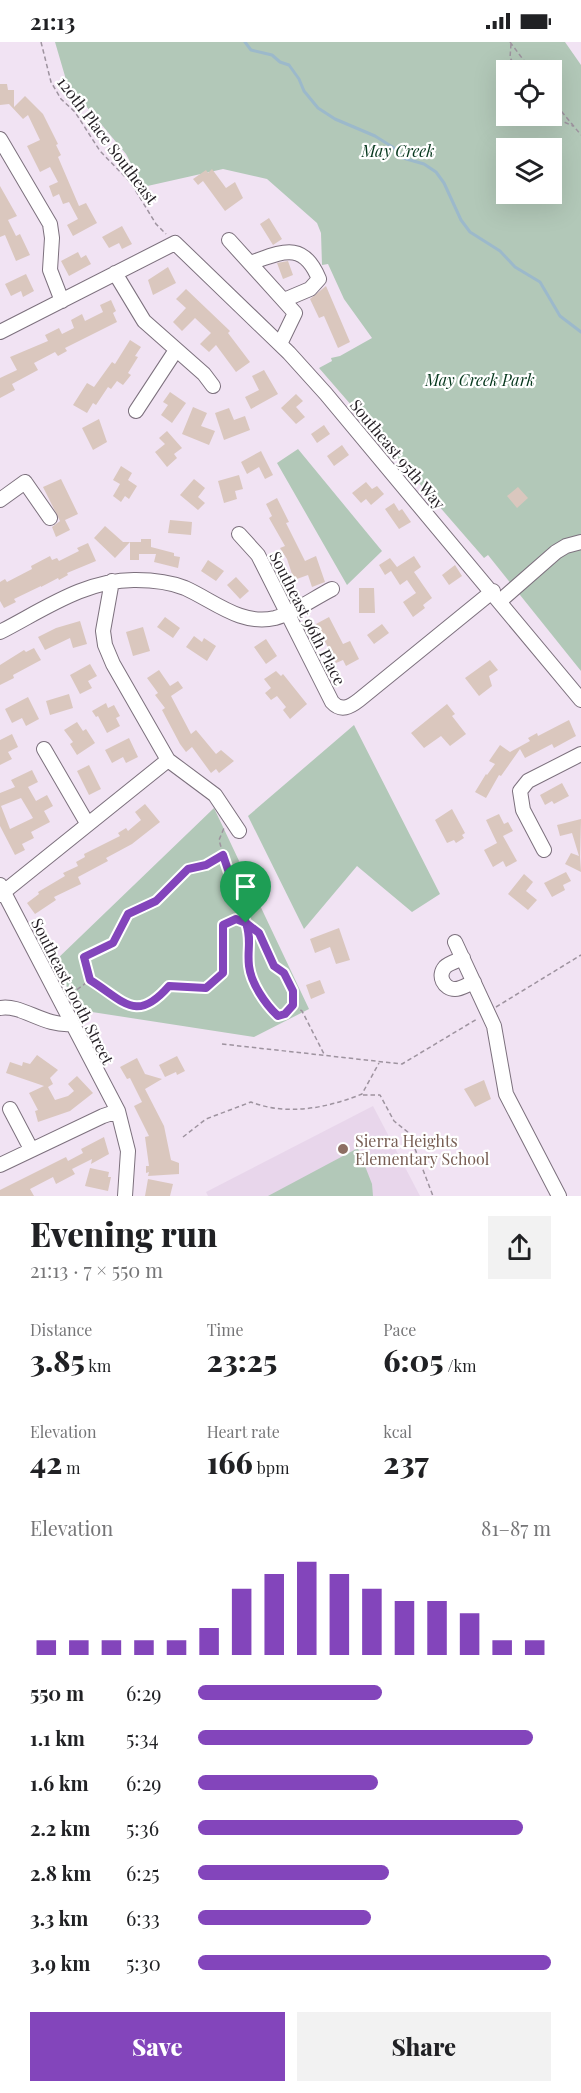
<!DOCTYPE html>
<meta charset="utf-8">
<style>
body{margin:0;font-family:"Playfair Display",serif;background:#f2f2f2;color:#202124;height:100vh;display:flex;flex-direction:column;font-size:22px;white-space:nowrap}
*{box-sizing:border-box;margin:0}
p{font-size:20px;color:#757577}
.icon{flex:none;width:33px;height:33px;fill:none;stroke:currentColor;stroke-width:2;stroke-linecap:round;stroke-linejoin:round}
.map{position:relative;height:1154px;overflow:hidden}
.side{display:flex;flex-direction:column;background:#fff;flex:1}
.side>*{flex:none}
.tools{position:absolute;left:496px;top:18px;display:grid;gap:12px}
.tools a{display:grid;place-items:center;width:66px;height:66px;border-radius:0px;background:#fff;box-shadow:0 6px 24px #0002;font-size:30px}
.pin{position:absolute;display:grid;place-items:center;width:51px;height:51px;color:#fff;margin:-62px -26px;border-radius:50% 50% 50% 0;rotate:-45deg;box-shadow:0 0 6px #0007}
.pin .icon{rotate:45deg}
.round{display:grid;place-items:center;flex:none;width:63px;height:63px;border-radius:0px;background:#f2f2f2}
.summary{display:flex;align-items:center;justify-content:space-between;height:102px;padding:0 30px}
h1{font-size:33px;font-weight:800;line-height:45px}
.figures{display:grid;grid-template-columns:repeat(3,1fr);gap:9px;height:102px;padding:6px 30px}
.figures div{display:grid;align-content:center}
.figures b{font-size:30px;font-weight:800}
.figures small{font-size:16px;font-weight:400}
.figures p{font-size:16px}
.chart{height:168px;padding:12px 30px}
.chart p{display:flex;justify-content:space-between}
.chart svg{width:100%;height:108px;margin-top:6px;stroke:#8345bb;stroke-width:6}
.cta{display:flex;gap:12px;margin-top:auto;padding:12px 30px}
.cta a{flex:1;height:69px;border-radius:0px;background:#8345bb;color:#fff;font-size:24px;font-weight:800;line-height:69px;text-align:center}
.cta a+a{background:#f2f2f2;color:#202124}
ul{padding:0 30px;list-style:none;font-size:20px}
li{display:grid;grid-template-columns:96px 72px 1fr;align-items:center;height:45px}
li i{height:15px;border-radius:8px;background:#8345bb}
.status{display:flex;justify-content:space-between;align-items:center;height:42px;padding:0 30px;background:#fff;direction:ltr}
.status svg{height:16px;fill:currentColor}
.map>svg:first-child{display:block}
.built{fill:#e8d6eb}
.green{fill:#b2c8b8;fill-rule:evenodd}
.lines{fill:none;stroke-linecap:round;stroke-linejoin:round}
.stream{stroke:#9cb9cb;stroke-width:3}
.building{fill:#dac7be;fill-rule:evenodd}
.minor-casing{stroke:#7c707d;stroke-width:16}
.path{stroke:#9e939f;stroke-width:1.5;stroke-dasharray:4.5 3;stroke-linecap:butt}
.minor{stroke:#fff;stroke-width:14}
.route-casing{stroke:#fff;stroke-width:12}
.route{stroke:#8345bb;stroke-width:8}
.education-dot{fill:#8d6e63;stroke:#fff;stroke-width:2}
.labels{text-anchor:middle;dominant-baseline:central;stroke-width:4.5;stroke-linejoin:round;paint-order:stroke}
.street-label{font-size:16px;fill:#241f24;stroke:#fff}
.park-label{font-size:16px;font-style:italic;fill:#04361b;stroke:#fff}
.education-label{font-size:16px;fill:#785e54;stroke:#fff;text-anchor:start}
</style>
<div class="status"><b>21:13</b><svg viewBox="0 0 49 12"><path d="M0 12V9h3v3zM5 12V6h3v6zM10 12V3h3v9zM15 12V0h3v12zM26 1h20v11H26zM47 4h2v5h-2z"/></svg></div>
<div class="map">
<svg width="581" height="1154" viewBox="0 0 581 1154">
<rect width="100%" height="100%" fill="#f1e3f3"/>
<path class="built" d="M373,1064L420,1154H208L206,1150Z"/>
<path class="green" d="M55,0H565L581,23V629L488,513L484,516L319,326L332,319L331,316L340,314L372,296L344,257L328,222L322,223L321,191L317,181L267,137L223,127L143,145L126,112L67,41ZM507,28H552V74H507ZM507,106H552V152H507Z
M298,407L382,509L347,543L277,421Z
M354,683L440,852L412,870L357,824L304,887L248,774Z
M214,766L309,967L254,995L79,968L54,920Z
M358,1106L372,1142L373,1154H268Z"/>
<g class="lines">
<path class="stream" d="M245,0L251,8L272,13L280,20L289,23L299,37L304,49L318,66L335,77L375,94L394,106L403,116L424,122L436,130L444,141L461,178L470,190L500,209L515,225L540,240L560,274L581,290"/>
</g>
<path class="building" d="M0,42H7L8,48H14V65L25,54L43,72L58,102L56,103L61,113L58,115L79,164L86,161L97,181L73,194L67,183L78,177L69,160L63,162L59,152L53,155L49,144L58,140L50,125L40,130L27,104L40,98L28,73L23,77L9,62L0,63Z
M212,127L226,146L235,140L243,156L225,169L203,139L198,143L193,137L206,128L208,131Z
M0,144L17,174L8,178L16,194L20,192L30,213L16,219L5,193L0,195Z
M269,176L282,197L273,203L260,182Z
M122,184L132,202L122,207L119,201L109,206L102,195Z
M78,210L81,216L86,213L91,222L69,234L61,219Z
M288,219L293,233L283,237L277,221Z
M168,225L176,241L153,253L148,238Z
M26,232L34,249L23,255L21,249L11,254L5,242Z
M326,244L350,300L338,306L324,274L319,276L310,257Z
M186,247L230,289L228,291L250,320L236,330L216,303L209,310L200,302L211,291L195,276L182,289L173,280L186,266L176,257Z
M111,258L116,269L113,271L117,280L65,306L67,309L58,314L55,310L34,321L38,328L12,342L15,348L0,356V336L17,328L10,315L48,299L45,293L59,286L62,292L74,286L71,278L82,272L85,279L103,270L100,263Z
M130,298L141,305L135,314L138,315L128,331L131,333L123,343L117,339L111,347L108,345L96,363L93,361L87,371L73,363L87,341L94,345L112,320L115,322Z
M264,328L278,352L251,367L245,355L259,348L252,334Z
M170,350L186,361L172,381L161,373L168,363L163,360Z
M296,352L303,359L296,365L305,375L296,382L281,366Z
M193,365L207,371L201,384L215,389L209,403L182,392Z
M229,366L234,378L245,374L250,388L224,398L215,371Z
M99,377L107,400L93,408L82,386Z
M324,383L330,392L317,401L311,392Z
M167,389L182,406L174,412L177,416L167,425L155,410L165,402L159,396Z
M342,403L349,413L334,424L327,414Z
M261,409L273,433L265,437L259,425L247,432L241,420Z
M121,424L132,431L128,438L137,444L129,457L125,454L121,460L113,454L120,442L113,438Z
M239,433L243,447L235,449L237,457L224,461L218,439Z
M61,437L78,472L65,478L70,488L56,495L52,485L60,479L43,445Z
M194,437L205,446L198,455L205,461L198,468L180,453Z
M366,440L372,447L377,444L384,452L371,463L366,457L361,461L352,451Z
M518,445L528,456L517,466L507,454Z
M277,456L289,480L286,481L305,519L316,514L325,540L312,545L308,533L294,538L287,517L280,506L285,504L269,476L272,474L266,462Z
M394,461L399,469L402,467L411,480L399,487L385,467Z
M170,478L192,480L191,493L168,491Z
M105,484L123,500H130L115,516L94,496Z
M141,497H151V505L174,511V514L180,515L178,526L154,520L156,512H139V518H130V500H141Z
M88,501L96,519L67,531L68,533L59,538L58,536L41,545V544L14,557L16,560L4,566L0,559V540L5,537L7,540L32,527L31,524L50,514L52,518L57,516L59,519L79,509L77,506Z
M414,514L421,525L414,530L432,556L423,563L425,566L413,575L403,560L416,551L407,538L400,543L391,529L385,533L379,523L390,516L397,525Z
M208,518L224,529L216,539L201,529Z
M455,523L462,534L449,543L442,533Z
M236,535L249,549L240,557L227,543Z
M359,546H374L375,571H359Z
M165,575L180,586L173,596L157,585Z
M329,575L343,602L350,599L359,617L346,624L343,618L336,621L316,582Z
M80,579L87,602L73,606L70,596L45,608L38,595L56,586Z
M382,582L389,591L374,602L367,593Z
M143,585L150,609L133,614L126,590Z
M194,594L202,600L204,596L216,604L207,619L186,605Z
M266,597L277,614L266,622L254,605Z
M34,606L41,618L13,633L14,636L0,643V623L24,608L26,610Z
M490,618L498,628L489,634L492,644L479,654L465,636Z
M90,622L97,634L88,639L92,646L80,652L70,633Z
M159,628L170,644L178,639L183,646L171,654L191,692L196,688L216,712L221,708L234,719L219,731L216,727L211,731L192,705L186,710L180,702L162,668L165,666L155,653L158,651L147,636Z
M276,629L281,634L283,632L307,662L290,677L283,668L286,665L277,654L271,658L265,651L271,646L264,637Z
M69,652L73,666L50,673L46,659Z
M28,655L39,677L26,684L22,676L12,681L5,667Z
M106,661L108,666L114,663L120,674L116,676L120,684L107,691L98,674L96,675L92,669Z
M447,662L455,672L452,674L466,692L450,704L441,694L424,706L411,691Z
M569,678L576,694L554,706L552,702L525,716L520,707L501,734L499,733L486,756L475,750L486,732L487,733L495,722L489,719L500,703L510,710L530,699L528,696L537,691L538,694Z
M77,680L83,689L86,687L95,701L77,713L70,702L73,700L64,688Z
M12,692L18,705L8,710L12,717L0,723V698Z
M129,696L138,715L126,721L123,715L112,721L105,708Z
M89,723L101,747L89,753L77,729Z
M32,728L38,740L28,745L36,759L47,753L53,764L44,769L50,780L31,790L34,796L22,802L25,808L15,813L0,784V751L15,745L11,738ZM21,756L33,776L10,787L1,764Z
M562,741L569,754L554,762L552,759L545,763L540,753Z
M145,762L160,780L132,802L106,816L108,819L78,835L81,842L54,855L56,858L35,872L27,861L39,852L38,850L65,834L63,831L78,824L76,820L85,815L84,812L120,794L118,791L126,786L128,789L141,778L135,770Z
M452,767L465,791L462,793L464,796L456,801L454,798L447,801L435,778Z
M499,772L504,782L508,780L513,789L503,794L517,819L506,825L503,819L493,825L484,808L497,801L486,778Z
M581,777L580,815L581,830L565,822L571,811L579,814L572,791L560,794L557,783Z
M566,830L571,839L563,843L565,848L552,855L544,841Z
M524,832L533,840L526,849L537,858L528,868L508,852Z
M339,886L350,918L336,922L330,905L315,911L310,897Z
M320,938L325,951L311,957L306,943Z
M37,1013L58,1028L50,1036L53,1042L48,1045L55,1058L68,1054L74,1049L68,1042L77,1034L93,1051L70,1069L38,1080L35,1069L38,1068L29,1051L44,1044L6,1031L10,1020L22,1024L23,1020L30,1022Z
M177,1014L185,1029L177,1033L176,1030L165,1035L159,1023Z
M137,1016L145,1032L162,1037L145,1047L164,1084L171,1118L179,1121V1132L148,1134L149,1130L146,1131V1124H149L145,1095L149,1094L134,1064L142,1060L130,1036L127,1037L120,1025Z
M484,1038L491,1057L475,1065L464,1047Z
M104,1095L109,1112L91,1122L92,1117L72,1127L75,1132L56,1142L53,1135L30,1147L34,1154H0V1148L66,1115L68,1119L83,1111L81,1107Z
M90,1126L109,1130L108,1135H111L108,1149L85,1144Z
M148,1137L173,1142L170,1154H145Z"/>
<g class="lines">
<g class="minor-casing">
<path id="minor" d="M0,97L50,182L52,196L50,228L62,259
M229,198L295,271L280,302
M250,221C282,210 303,198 319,237L310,247L284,258
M115,231L144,279L204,332L213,344
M0,290L175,201L289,311L326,352L581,658
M136,369L176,308
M0,458L25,440L50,476
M239,492L258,513L332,660C341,670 350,665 359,658L493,549
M112,539L103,589L105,603L113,622L168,718L215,753L239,789
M500,559L556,510L566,504L581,500
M0,590C43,568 86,537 136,538C152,538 170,540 185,546C214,559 241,584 275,576C294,571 314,556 332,547
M44,707L87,781
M544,808L523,768L520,749L528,739L581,712
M0,843L118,1069L128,1109L125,1154
M0,853L168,718
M455,900L494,984L506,1052L559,1154
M463,916C457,919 449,921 445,925C437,934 444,947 455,947C461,947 468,942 474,940
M0,966C22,962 44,985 72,982
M10,1067L31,1107
M0,1123L103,1074L118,1069"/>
</g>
<path class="path" d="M41,0L51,40L61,57L75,70L100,109L131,141L156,182L166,192
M510,0L531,28
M511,2L510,16L519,28
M552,58L581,93
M551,74L573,84
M223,812L219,798L224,786
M246,881L259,891L274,924L284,931L293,949V963L285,972L278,974C265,962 251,941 249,924C248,907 252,898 246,881Z
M71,952L90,938C124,959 135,983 169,944L206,946L223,931V883L236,877L246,881L223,813L206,823L188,827L156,859L128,872L113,901L84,915L90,938
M294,964L302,969L324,1012
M496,965L581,913
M222,1002L402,1022L477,977
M363,1053H380L394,1079L409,1091L433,1154
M183,1095L206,1077L251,1060C287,1074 327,1066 362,1052L379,1021"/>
<use href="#minor" class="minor"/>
</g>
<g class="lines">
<g class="route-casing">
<path id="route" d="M246,881L236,877L223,883V931L206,946L169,944C136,982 124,959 90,938L84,915L113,901L128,872L156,859L188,827L206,823L223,813L246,881L259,891L274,924L284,931L293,949V963L285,972L278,974C265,962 251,941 249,924C247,906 252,899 246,881"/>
</g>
<use href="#route" class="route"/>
</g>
<circle class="education-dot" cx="343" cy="1107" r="6"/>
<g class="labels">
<g class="street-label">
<text transform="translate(108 98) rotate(53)">120th Place Southeast</text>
<text transform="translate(398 412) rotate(50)">Southeast 95th Way</text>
<text transform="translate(308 576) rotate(63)">Southeast 96th Place</text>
<text transform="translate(73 949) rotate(63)">Southeast 100th Street</text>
</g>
<g class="park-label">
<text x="398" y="108">May Creek</text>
<text x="480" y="337">May Creek Park</text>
</g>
<g class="education-label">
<text x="355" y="1098">Sierra Heights<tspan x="355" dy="18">Elementary School</tspan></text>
</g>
</g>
</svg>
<div class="tools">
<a><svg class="icon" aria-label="locate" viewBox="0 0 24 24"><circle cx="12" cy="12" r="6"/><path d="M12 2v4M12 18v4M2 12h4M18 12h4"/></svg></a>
<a><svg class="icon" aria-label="layers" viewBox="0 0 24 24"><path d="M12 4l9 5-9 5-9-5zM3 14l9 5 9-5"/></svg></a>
</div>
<div class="pin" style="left:246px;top:881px;background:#1e9e55"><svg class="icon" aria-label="arrive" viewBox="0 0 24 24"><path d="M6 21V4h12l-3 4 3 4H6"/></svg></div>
</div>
<section class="side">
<div class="summary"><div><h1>Evening run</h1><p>21:13 · 7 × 550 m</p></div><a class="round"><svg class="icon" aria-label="share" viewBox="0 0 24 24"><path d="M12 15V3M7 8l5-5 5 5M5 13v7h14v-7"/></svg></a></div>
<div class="figures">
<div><p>Distance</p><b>3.85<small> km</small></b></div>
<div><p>Time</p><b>23:25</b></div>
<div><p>Pace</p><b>6:05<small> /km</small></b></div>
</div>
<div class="figures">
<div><p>Elevation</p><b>42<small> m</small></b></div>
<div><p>Heart rate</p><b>166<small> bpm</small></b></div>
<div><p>kcal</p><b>237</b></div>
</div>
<div class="chart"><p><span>Elevation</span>81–87 m</p>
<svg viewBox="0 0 160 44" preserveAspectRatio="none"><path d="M5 44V38M15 44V38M25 44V38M35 44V38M45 44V38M55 44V33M65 44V17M75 44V11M85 44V6M95 44V11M105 44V17M115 44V22M125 44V22M135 44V27M145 44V38M155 44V38"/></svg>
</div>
<ul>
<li><b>550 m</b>6:29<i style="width:52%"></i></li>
<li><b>1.1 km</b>5:34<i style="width:95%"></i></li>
<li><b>1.6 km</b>6:29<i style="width:51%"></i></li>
<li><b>2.2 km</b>5:36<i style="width:92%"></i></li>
<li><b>2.8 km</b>6:25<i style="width:54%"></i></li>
<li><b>3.3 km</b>6:33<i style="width:49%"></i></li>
<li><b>3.9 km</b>5:30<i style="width:100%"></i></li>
</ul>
<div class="cta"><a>Save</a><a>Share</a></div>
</section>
